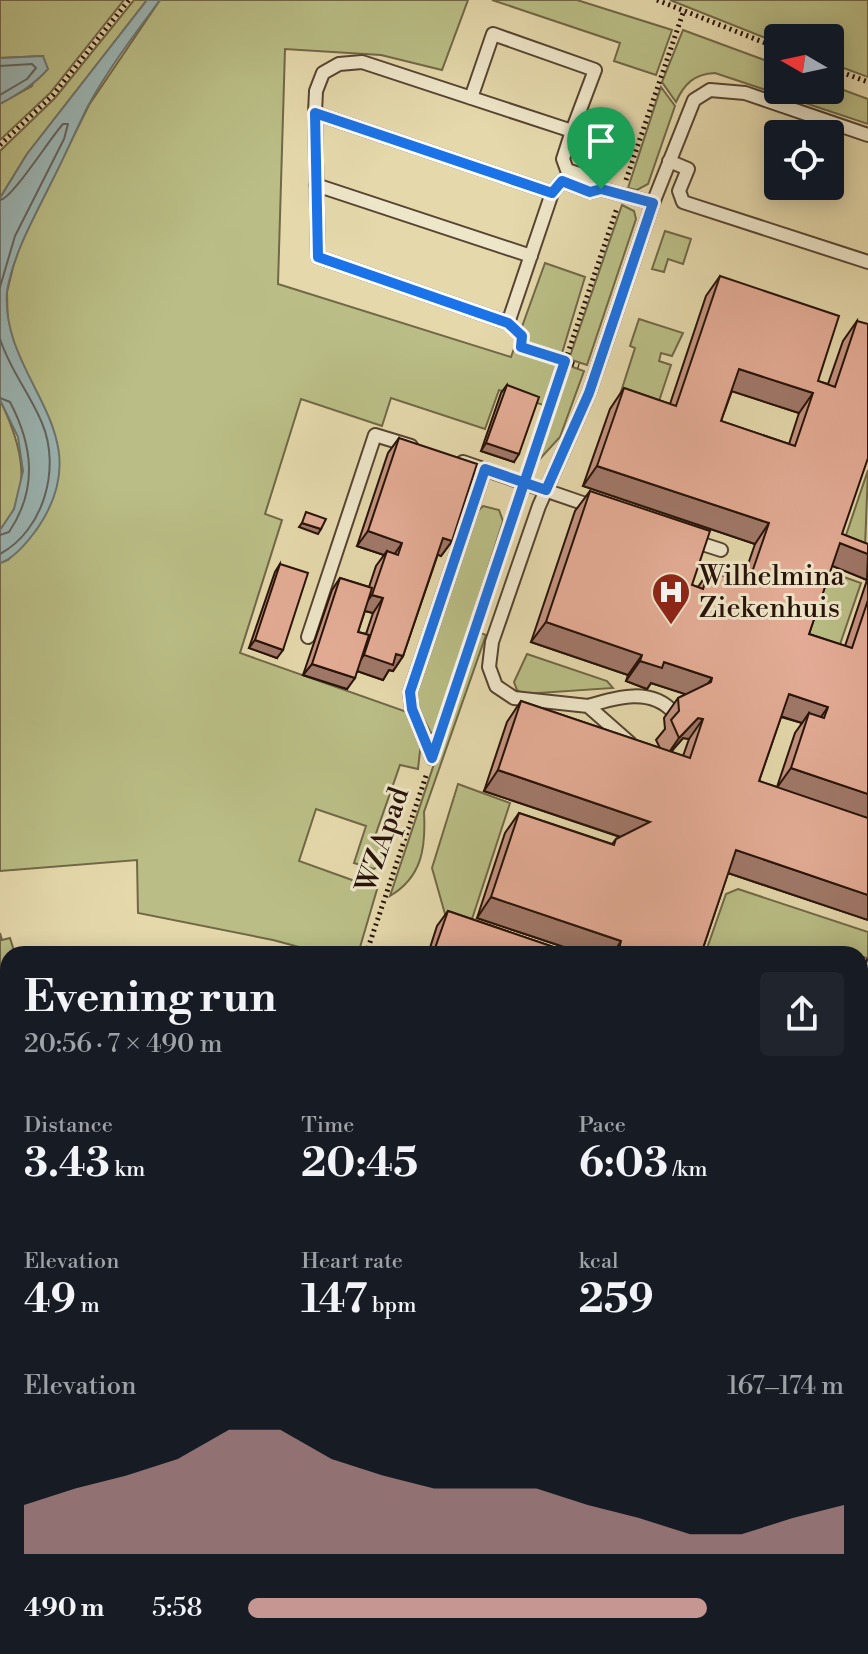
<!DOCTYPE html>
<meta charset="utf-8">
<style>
body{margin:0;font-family:"Libre Bodoni",serif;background:#20242c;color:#f1f3f6;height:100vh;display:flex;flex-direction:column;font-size:30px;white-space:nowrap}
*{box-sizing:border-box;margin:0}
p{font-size:26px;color:#9ea1a6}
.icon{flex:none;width:44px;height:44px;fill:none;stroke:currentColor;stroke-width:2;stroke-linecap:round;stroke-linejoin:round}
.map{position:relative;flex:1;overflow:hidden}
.drawer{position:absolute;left:0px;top:946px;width:868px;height:708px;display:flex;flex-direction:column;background:#171b24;border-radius:24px 24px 0 0;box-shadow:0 4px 20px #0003}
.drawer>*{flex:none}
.needle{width:52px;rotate:279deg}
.tools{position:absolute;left:764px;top:24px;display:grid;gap:16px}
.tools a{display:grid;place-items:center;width:80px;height:80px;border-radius:8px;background:#171b24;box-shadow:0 4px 20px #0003;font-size:40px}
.pin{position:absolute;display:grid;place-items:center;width:68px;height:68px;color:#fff;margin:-82px -34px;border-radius:50% 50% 50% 0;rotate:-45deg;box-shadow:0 0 8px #0007}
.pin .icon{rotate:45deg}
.round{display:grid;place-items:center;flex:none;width:84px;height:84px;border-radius:8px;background:#20242c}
.headline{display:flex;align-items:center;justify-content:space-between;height:136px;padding:0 24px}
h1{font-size:44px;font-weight:700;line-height:60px}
.metrics{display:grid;grid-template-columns:repeat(3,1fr);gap:12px;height:136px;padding:8px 24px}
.metrics div{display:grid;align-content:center}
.metrics b{font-size:40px;font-weight:700}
.metrics small{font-size:22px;font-weight:400}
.metrics p{font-size:22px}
.chart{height:224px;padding:16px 24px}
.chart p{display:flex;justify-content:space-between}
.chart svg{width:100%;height:144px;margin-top:8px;fill:#c59692;opacity:.7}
ul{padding:0 24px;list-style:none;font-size:26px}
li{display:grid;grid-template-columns:128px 96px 1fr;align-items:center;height:60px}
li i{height:20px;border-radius:10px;background:#c59692}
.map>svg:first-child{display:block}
.green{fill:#babe86;stroke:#716847;stroke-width:2}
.water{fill:#9bb7b6;stroke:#6d7570;stroke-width:2}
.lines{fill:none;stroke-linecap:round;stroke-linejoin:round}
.shore{stroke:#62645f;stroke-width:2}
.lane-casing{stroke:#574431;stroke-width:16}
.secondary-casing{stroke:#281208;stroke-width:40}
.path{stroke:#281208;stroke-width:5;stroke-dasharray:2 4;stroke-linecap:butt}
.lane{stroke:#eee6c9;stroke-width:12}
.secondary{stroke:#eee6c9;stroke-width:36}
.wall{fill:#c49481;stroke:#281208;stroke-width:2;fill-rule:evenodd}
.shaded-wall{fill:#a07869;stroke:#281208;stroke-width:2}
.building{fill:#e4ac96;stroke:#281208;stroke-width:2;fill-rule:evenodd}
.route-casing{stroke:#fff;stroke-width:16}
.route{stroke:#1a73e8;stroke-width:10}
.labels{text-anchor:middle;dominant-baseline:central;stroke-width:6;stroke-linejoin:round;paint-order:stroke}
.poi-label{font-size:28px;fill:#281208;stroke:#eee6c9;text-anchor:start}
.street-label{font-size:28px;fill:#281208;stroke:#eee6c9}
</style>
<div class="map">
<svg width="868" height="1654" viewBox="0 0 868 1654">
<rect width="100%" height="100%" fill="#e5d9ac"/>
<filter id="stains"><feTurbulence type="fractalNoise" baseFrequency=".0025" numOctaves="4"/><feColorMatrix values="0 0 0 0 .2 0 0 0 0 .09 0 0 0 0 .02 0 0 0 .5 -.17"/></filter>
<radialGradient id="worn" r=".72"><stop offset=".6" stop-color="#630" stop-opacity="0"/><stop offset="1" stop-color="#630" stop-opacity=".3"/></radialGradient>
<path class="green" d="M0,0H124L50,93L0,140V104L32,86L43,56L0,58Z
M134,0H147L27,154L0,198V151L55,98Z
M160,0H468L442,70L381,55L285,49L278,284L511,357L545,263L585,277L546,406L499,390L485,429L391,398L382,426L301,399L265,514L282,520L240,653L407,712L421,742L418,769L400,765L373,842L388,854L386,861L374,869L354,863L366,826L316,809L299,861L366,885L369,882L378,886L358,954H325L273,940L138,913L137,860L0,871V563L8,560L37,529L57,469L51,423L8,338L7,292L13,267L22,240L89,105Z
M492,0H577L672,30L656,75L614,61L620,43Z
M670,0H868V77L830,63V38H778V43Z
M683,30L778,65V90H830V85L868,99V124L715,73C694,74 684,84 676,102L662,82Z
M661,87L675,106L648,184L637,190L628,188Z
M622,205L634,211L636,219L587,365L569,359Z
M665,231L691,239L683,264L668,259L664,272L652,269Z
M639,319L683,333L672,356L661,353L659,361L671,365L656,410L618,401L635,348L630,346Z
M567,365L584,371L560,437L539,460L538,449Z
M0,400C20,441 36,491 0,530Z
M868,470L865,548L840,553Z
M483,506L499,510L503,521L436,732L431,733L419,710L416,690L474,515Z
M830,572L861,583L836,656L804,645Z
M478,632L486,635L424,812C426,848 422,877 390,896Z
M527,654L607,681L613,688L524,694L517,690L514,682Z
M458,784L510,803L471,922L445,914L432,868Z
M738,889L868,932V958C817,946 760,954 705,954L726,894Z
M0,933L2,940L10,938L15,954H8V1145L0,1137Z
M860,968L868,969V1483L860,1480Z
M0,1141L8,1149V1284L1,1285Z
M8,1332V1430L0,1423V1333Z
M126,1646H249L265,1654H119Z
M446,1646H548L545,1654H437Z
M597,1646H786L783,1654H594Z"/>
<path class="water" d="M147,0H160C135,34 108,69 88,106C75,132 64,158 51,183C34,218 14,252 7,291C0,380 102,431 39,526C30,539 16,558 0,563V530L14,509L23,471L18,437L0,400V198L27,154Z
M43,56L48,69C34,85 18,94 0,104V58Z"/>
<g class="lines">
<path class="shore" d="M0,66L32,64L36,68L27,79L0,95
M0,200C12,199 50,138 63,124H68L64,139L15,236L0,287
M0,339C10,370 30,394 42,423C61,468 44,530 0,554
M0,398L10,402C33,446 38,489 9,532L0,535"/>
<g class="lane-casing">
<path id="lane" d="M315,113L318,257L508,323L552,193L315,113L316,91L323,73L339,64L362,62L572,131L595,70L493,34L471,98
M572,131L563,159L567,170L597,180L601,189
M669,161L688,169L679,191L683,202L868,262
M316,185L531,256
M601,189L653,203
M552,193L562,181L590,192L601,189
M463,462L597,508
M690,540L721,550
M308,637L375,435L411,446
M588,706C617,697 652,687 674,713
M630,743L588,706L514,698L496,686L489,667L492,642L539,506L589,393L653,203L694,100L710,90L745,93L868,135
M432,758L412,709L410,692L485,469
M0,1432L8,1439"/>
</g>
<g class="secondary-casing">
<path id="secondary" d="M0,1307L8,1305
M860,1509L868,1511"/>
</g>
<path class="path" d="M657,0L778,48
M830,68L868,82
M0,145L53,95L129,0
M626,180L684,10
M520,335L521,347L579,366
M529,468L617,208
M497,563L518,500
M440,733L473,637
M366,954L427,773
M796,954H822
M860,959L868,961
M570,1654L572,1646"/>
<use href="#lane" class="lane"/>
<use href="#secondary" class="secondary"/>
</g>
<path class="wall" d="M720,276L818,381L828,384L843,341L857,321L842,534L868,544V920L728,873L701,954H585L477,918L505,833L519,813L612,844L616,839L620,837L484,791L507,722L521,701L660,748L656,740L665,729L664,718L678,698L686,694L651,683L647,689L626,681L628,675L531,642L575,511L590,491L692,585L698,587L709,571L742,582L755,544L583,486L610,409L624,388L670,404L706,296ZM732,391L799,413L789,444L721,421ZM832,565L867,580L845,646L809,634ZM781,717L802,723L795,733L777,787L759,781ZM683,738L689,739L683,756L671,752Z
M507,385L514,462L481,451L501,393Z
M399,438L452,541L441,556L438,554L403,656L393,671L389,670L383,680L357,671L347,689L303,675L332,590L340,578L369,587L376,566L384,555L357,546L388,453ZM365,611L373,613L366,634L358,632Z
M280,564L277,658L249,648L275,572Z
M448,911L574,954H428L437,926Z
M0,1442L8,1468V1646L126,1651L0,1654Z
M868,1580V1639L860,1636V1599Z"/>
<path class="shaded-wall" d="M739,369L813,393L799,413L725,389Z
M486,443L519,454L514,462L481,451Z
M597,466L769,523L755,544L583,486Z
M302,523L321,529L318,534L299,527Z
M368,531L402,543L392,558L387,551L384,555L357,546Z
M443,538L452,541L441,556L433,553Z
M840,543L868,554L867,580L825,563Z
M372,595L383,598L373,613L361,610Z
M546,622L642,655L628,675L531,642Z
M255,640L283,650L277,658L249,648Z
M396,654L403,656L393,671L389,670L383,680L354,670L364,655Z
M640,661L664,662L712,678L697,698L651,683L647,689L626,681Z
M312,664L355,678L347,689L303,675Z
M789,694L828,707L814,727L809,713L802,723L774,714Z
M698,718L703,719L689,739L683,738L665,758L679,738Z
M791,768L868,794V819L776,789Z
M498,770L650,822L636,842L484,791Z
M736,850L868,895V920L722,871Z
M491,897L621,941L613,954H585L477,918Z
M619,949L625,951L623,954H615Z
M860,1626L868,1629V1639L860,1636Z
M417,1646H423L414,1654H407Z"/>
<path class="building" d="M720,276L839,316L818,381L835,387L857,321L868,324V458L842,534L868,544V554L840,543L809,634L852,648L868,600V794L791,768L809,713L824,718L828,707L789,694L759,781L868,818V895L736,850L701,954H624L625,951L619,949L621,941L491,897L519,813L614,845L616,839L650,822L498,770L521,701L690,758L703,719L698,718L679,738L671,720L679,711L678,698L711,682L712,678L664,662L662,668L640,661L642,655L546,622L590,491L710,531L692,585L703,589L709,571L748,584L769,523L597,466L624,388L676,406ZM739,369L813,393L795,446L721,421Z
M507,385L539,397L519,454L486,443Z
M399,438L477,464L452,541L443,538L403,656L396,654L393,665L364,655L383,598L372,595L387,551L398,555L402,543L368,531Z
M306,512L326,519L321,529L302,523Z
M280,564L308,573L283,650L255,640Z
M340,578L372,588L358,632L369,635L355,678L312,664Z
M448,911L574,954H433Z
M0,1442L8,1468V1582L0,1556Z
M868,1586V1629L860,1626V1605Z
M8,1589V1646H127L126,1651L178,1654H0V1592Z
M366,1646H417L407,1654H357Z"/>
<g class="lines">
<g class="route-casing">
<path id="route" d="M601,189L590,192L562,181L552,193L315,113L318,257L508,323L522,336L521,347L565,361L432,758L412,709L410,692L485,469L546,490L589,393L653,203L601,189"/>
</g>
<use href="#route" class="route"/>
</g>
<defs>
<g id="hospital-pin" transform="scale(2)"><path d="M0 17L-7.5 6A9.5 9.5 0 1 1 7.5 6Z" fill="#8f2418" stroke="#eee6c9"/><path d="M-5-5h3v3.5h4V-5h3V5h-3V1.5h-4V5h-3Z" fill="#fff"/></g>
</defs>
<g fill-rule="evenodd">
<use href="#hospital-pin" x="671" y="592"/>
</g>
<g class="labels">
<g class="poi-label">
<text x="699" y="576">Wilhelmina<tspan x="699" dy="32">Ziekenhuis</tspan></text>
</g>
<g class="street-label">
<text transform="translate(383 840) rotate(-71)">WZApad</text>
</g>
</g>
<rect width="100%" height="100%" filter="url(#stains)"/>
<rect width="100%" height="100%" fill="url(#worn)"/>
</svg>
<div class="tools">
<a><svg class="needle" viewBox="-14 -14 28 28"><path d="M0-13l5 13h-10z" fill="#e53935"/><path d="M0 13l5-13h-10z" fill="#9ea1a6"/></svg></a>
<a><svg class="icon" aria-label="locate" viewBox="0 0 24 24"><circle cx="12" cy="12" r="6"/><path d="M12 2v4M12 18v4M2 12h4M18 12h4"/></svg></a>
</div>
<div class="pin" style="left:601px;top:189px;background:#1e9e55"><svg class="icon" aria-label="arrive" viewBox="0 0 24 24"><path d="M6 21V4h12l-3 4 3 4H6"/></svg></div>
<section class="drawer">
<div class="headline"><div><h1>Evening run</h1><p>20:56 · 7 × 490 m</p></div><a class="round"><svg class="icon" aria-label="share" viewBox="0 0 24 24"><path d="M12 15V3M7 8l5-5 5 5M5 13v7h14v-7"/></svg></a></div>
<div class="metrics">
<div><p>Distance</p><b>3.43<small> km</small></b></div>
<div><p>Time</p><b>20:45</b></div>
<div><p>Pace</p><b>6:03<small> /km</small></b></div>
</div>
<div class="metrics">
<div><p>Elevation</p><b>49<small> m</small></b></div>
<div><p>Heart rate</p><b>147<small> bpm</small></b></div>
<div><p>kcal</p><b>259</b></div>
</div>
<div class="chart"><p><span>Elevation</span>167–174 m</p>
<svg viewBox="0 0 160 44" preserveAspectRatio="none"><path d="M0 44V29L10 24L20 20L30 15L40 6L50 6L60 15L70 20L80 24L90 24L100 24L110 29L120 33L130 38L140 38L150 33L160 29V44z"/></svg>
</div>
<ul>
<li><b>490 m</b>5:58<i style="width:77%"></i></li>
</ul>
</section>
</div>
